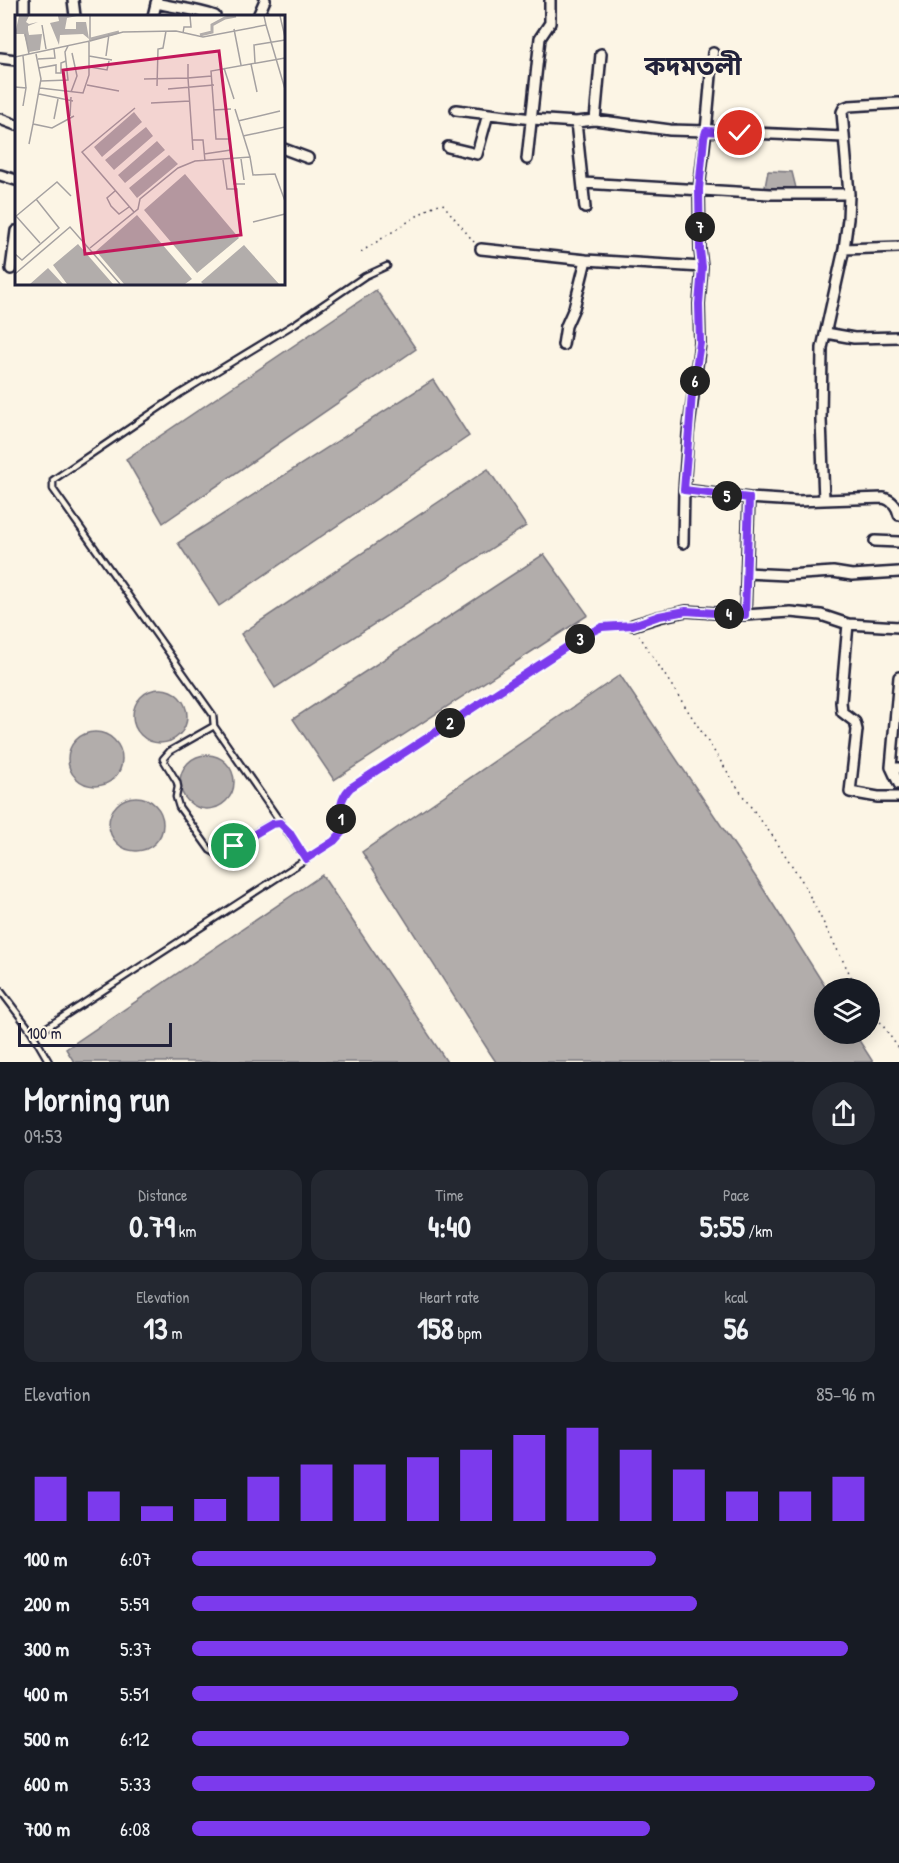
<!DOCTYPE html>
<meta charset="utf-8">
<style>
body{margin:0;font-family:"Patrick Hand","Noto Sans Bengali",sans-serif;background:#242831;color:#f1f3f6;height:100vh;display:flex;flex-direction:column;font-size:22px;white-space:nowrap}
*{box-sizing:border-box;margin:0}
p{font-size:20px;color:#9ea1a6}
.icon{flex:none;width:33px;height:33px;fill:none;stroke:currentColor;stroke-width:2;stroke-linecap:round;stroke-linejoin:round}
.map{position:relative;height:1062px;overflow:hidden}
.side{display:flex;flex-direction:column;background:#171b24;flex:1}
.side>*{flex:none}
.controls{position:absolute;left:814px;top:978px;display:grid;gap:12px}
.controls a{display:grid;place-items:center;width:66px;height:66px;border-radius:50%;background:#171b24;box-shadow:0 3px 15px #0003;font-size:30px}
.scale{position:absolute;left:18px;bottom:15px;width:154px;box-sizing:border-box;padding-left:6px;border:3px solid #22223b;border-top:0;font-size:16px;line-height:21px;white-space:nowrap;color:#22223b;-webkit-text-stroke:4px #fcf5e5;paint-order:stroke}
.pin{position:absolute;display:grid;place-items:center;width:51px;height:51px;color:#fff;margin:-26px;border:3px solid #fff;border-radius:50%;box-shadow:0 2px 6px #0007}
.km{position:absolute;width:30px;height:30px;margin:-15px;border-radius:50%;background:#222;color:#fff;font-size:16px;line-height:30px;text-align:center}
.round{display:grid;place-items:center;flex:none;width:63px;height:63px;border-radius:32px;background:#242831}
.headline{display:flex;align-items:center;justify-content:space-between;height:102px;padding:0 24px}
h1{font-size:33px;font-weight:800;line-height:45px}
.metrics{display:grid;grid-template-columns:repeat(3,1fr);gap:9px;height:102px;padding:6px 24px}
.metrics div{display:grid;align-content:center;border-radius:15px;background:#242831;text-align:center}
.metrics b{font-size:30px;font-weight:800}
.metrics small{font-size:16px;font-weight:400}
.metrics p{font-size:16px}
.chart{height:168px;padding:12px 24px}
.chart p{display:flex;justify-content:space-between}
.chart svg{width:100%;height:108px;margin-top:6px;stroke:#7c3aed;stroke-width:6}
ul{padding:0 24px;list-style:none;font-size:20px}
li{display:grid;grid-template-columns:96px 72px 1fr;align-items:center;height:45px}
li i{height:15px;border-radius:8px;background:#7c3aed}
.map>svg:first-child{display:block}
.water{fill:#b2adab;stroke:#78757e;stroke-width:1.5}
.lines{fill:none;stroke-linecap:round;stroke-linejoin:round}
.lane-casing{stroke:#22223b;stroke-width:9}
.street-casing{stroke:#22223b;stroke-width:14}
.path{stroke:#22223b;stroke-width:1.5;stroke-dasharray:1.5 4.5;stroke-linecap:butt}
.lane{stroke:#fcf5e5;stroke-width:4.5}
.street{stroke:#fcf5e5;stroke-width:9}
.route-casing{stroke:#fff;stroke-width:12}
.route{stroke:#7c3aed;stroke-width:8}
.labels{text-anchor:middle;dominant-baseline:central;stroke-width:4.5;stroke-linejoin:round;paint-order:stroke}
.district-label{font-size:26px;font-weight:bold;fill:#22223b;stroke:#fcf5e5}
.inset-river{fill:none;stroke:#b2adab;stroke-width:3}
.inset-road{fill:none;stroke:#a5a1a1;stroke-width:1.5}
.view{fill:#c2185b;fill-opacity:0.15;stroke:#c2185b;stroke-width:3}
.inset-edge{fill:none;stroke:#22223b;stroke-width:3}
</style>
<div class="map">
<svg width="899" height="1062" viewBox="0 0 899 1062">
<rect width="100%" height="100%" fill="#fcf5e5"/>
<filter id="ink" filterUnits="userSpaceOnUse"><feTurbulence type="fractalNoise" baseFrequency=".0167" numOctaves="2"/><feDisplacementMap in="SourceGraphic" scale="12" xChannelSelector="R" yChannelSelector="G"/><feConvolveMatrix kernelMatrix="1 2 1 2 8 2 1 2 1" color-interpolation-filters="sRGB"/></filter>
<g filter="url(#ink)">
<path class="water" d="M768,171L792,172L796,188L790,191L767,189L765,187Z
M376,290L416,349L163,523L126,459Z
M433,380L469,436L219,606L178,543Z
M488,469L526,526L275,688L241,634Z
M544,554L588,615L334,780L293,719Z
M620,675L757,879L826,988L825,1034H855L873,1062H496L490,1053L362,852Z
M133 716a27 27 0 1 1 54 0a27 27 0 1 1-54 0Z
M68 759a27 27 0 1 1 54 0a27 27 0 1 1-54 0Z
M180 782a27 27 0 1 1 54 0a27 27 0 1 1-54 0Z
M109 824a27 27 0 1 1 54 0a27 27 0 1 1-54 0Z
M322,875L447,1062H74L66,1049Z"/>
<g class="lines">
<g class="lane-casing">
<path id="lane" d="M214,726L170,751L163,759L177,782L178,787L176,797L179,807L210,850L217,854L271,824L280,823
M306,859L214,726L213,715L53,489V480L181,393L296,323L365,276L387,266
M0,990L31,1031L49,1062
M31,1031L44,1029L334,841L342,832C341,813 337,802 350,788L585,635L602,627L632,625"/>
</g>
<g class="street-casing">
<path id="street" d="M73,0L75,16
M156,3C176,8 196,9 215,16
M24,16V0
M153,16L157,0
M258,16L265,0
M0,58L16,60
M899,103L849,106L844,108L842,112L849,194L848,219L844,249L822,348L821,420L824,500L884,498C893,501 897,506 899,515
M456,110L532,119L576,122L595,120L670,130L706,131L713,53
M0,119L16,125
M595,120L601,54
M576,122L585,208
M448,147L477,154L488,114
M284,149L308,158
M527,159L540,38L550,23V0
M0,175L16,180
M583,183L770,194H849
M481,249L586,260L702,267
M844,249L899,247
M11,269L16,231
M826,333L854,338L899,337
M563,345L566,326L574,308L586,260
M684,490L749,498L745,615
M749,498L797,501L824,500
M875,541L899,542
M683,543L684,490L688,434L700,343L699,304L702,267L700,250L699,189L706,131L844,137
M746,573L787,575L833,572L852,575L899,572
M848,624L841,702L842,712L855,722L857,730L850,792L878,797H899
M633,625L659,617L686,611L745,615L790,612L821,615L848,624L899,627
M899,677L891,767L899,768
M891,767L899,784"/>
</g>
<path class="path" d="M361,252L431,207L442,203L474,242
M639,635L745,799L774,838L802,881L857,988
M870,1007L899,1049"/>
<use href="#lane" class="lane"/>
<use href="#street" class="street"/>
</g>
</g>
<g class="lines" filter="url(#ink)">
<g class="route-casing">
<path id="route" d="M234,846L272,824L280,823L289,832L306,859L334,841L342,832C341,813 337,802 350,788L585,635L602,627L633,625L659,616L686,611L745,615L749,498L684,490L692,394L700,343L699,304L702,267L700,250L699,189L704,138L706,131L740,133"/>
</g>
<use href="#route" class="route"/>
</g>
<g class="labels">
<g class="district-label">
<text x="693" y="65">কদমতলী</text>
</g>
</g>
<g transform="translate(15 15)">
<rect width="270" height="270" fill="#fcf5e5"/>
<path d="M4,1H14L11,7L14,9L23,7L13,11V15L14,20L27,19L25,35L14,37L9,19H0ZM43,1H62L52,3L50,14H61V7H71L74,24L68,19L45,20L44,30L35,8L44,6ZM119,97L127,107L87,142L79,132ZM131,112L138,121L99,155L90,145ZM142,126L150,135L110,168L103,160ZM154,140L163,149L122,183L114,173ZM170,159L224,223L182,258L129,195ZM122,200L177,264L170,269H109L81,236ZM63,229L98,269H52L38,250ZM229,230L264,269H188L186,267ZM33,253L48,269H15Z" fill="#b2adab"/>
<path class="inset-river" d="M185,20L197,17V10L210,3L221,1M76,24L104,17"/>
<path class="inset-road" d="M265,1L270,22M27,10L31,34M251,10L270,74M219,14L226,50M168,18L169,12H176L175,1M10,19L14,39M75,26L108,17L161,16L188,22L251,10L249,1M8,41L11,73M74,41L97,45M91,41L94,19M0,42L75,26V1M23,44L40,43L39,34M240,48L239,30L270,25M236,49L242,77M75,52L92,55L94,46M24,53L41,50V58H46V48L51,46M209,53L219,84M129,64L173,63V49M26,66L53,65L50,37L53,31M72,70L104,76M142,71L143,34L148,33L151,16M0,72L11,73L8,91M25,73L68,78L74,60V27M153,74L199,70M56,77L62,61L57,38M24,79L58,86M136,88L175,86M220,94L235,142M198,95L216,94M55,101L56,82M39,104L43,84M223,106L265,96M18,109L26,64L21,39M228,121L270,112M178,125H188L190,146M14,129L18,109L37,113L59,101M178,135L173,63L197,61M189,139L216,135M226,144L229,165M208,145L212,174H222V181M230,169H219L214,124H201L196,56L270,43M100,176L92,183L96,191L104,199L114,192M119,197L67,137L120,93M1,201L25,228M0,202L42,167L56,181M238,207L270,199M75,233L123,194L125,184L163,153L180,146L235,142L238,160L260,159L270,186M0,239L7,245L44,213L21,184M0,259L55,212L105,269"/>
<path class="view" d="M204,36L226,220L70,239L48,55Z"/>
<rect width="270" height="270" class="inset-edge"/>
</g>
</svg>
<div class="controls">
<a><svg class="icon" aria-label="layers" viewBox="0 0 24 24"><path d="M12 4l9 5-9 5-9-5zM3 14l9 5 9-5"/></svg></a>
</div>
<div class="scale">100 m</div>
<div class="pin" style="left:234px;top:846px;background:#1e9e55"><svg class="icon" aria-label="arrive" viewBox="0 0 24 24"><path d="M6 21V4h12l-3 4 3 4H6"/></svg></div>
<div class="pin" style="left:740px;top:133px;background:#d93025"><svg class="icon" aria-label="check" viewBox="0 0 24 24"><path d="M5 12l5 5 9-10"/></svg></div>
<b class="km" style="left:341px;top:819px">1</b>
<b class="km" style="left:450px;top:723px">2</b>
<b class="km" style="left:580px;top:639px">3</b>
<b class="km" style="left:729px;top:614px">4</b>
<b class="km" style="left:727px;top:496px">5</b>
<b class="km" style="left:695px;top:381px">6</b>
<b class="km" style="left:700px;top:227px">7</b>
</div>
<section class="side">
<div class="headline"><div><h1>Morning run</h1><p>09:53</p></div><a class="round"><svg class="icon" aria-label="share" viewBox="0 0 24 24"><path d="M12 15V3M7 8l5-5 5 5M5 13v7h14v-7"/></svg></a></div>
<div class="metrics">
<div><p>Distance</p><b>0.79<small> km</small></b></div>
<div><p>Time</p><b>4:40</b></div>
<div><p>Pace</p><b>5:55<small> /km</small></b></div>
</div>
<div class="metrics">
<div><p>Elevation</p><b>13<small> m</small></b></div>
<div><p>Heart rate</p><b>158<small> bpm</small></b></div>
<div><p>kcal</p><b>56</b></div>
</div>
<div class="chart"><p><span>Elevation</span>85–96 m</p>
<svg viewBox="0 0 160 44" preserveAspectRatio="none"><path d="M5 44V26M15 44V32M25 44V38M35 44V35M45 44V26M55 44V21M65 44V21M75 44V18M85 44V15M95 44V9M105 44V6M115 44V15M125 44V23M135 44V32M145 44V32M155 44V26"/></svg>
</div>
<ul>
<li><b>100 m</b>6:07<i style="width:68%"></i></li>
<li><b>200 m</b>5:59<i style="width:74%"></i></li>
<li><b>300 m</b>5:37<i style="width:96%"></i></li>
<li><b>400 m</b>5:51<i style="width:80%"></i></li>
<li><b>500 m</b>6:12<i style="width:64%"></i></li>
<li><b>600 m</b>5:33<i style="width:100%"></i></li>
<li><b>700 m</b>6:08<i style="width:67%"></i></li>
</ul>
</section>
